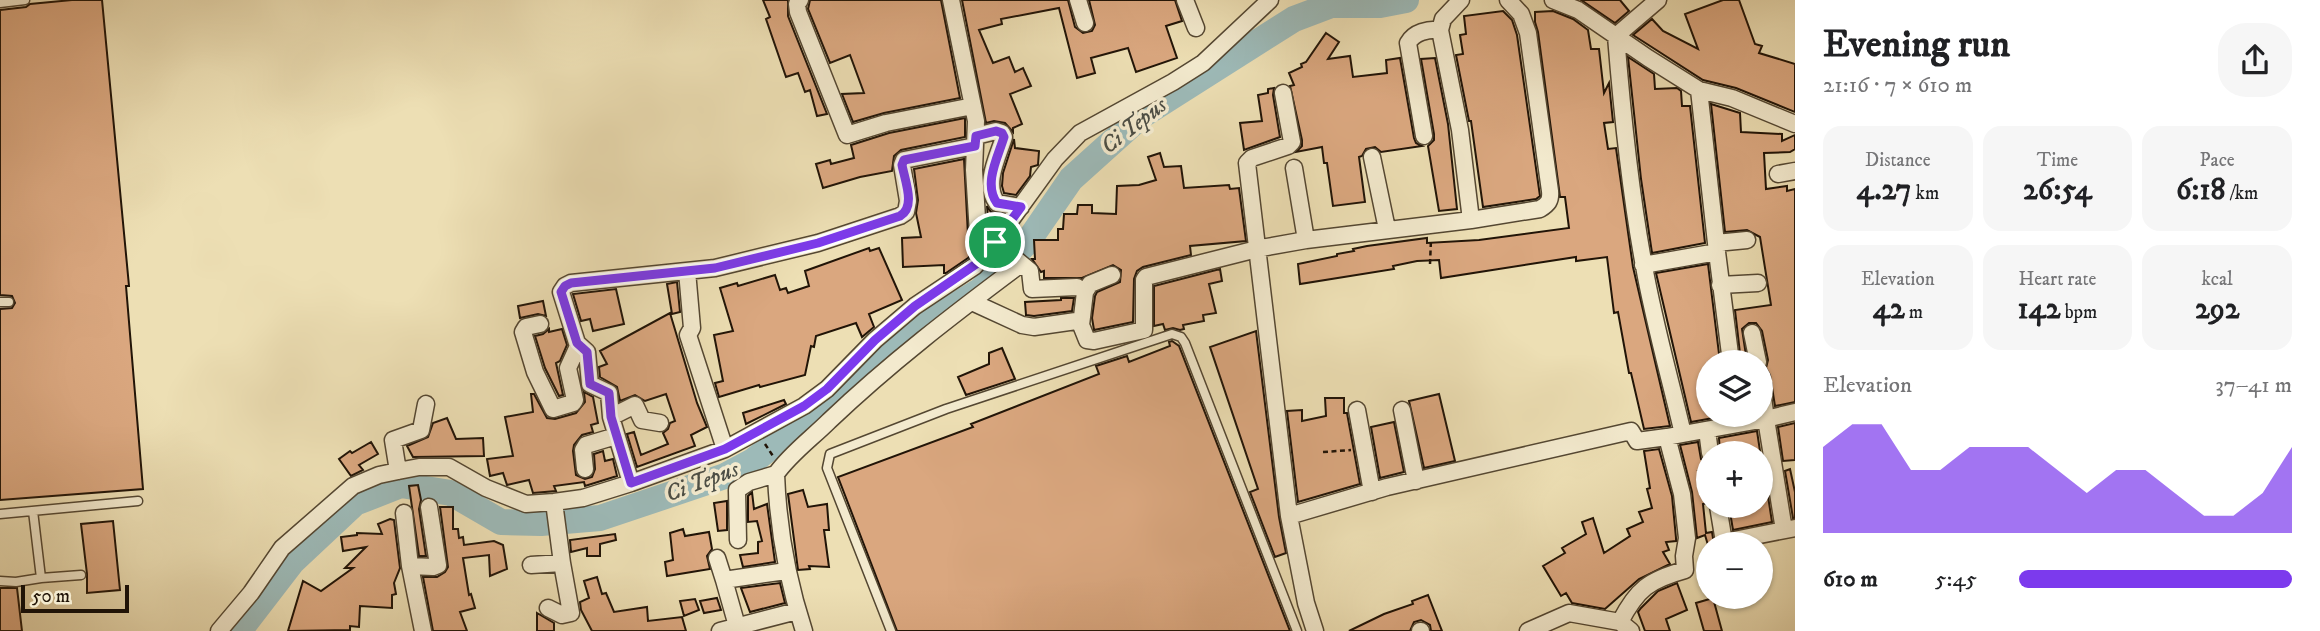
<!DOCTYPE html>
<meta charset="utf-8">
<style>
body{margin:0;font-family:"IM FELL DW Pica",serif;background:#f6f6f6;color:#202124;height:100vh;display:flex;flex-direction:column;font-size:26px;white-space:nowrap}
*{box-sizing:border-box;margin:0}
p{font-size:23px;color:#757577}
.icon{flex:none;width:38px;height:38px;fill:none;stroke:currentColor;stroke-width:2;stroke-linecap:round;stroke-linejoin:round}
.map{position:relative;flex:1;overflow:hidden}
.side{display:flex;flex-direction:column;background:#fff;width:525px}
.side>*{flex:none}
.buttons{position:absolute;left:1696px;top:350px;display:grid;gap:14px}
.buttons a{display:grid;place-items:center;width:77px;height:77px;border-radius:50%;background:#fff;box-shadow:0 2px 5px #0004;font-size:35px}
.scale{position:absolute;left:21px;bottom:18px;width:108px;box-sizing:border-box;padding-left:7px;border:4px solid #211407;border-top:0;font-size:19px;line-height:24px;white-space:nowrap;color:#211407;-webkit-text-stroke:5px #f3eace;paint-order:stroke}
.pin{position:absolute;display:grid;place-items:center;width:60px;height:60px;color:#fff;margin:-30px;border:4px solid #fff;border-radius:50%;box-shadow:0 2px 7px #0007}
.round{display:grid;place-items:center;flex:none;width:74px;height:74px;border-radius:28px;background:#f6f6f6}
.headline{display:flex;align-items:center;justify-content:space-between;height:119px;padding:0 28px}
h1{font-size:38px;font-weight:700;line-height:52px}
.metrics{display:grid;grid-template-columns:repeat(3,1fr);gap:10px;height:119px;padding:7px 28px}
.metrics div{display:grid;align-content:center;border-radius:18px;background:#f6f6f6;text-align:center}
.metrics b{font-size:30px;font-weight:700}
.metrics small{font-size:19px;font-weight:400}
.metrics p{font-size:19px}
.chart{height:196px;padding:14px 28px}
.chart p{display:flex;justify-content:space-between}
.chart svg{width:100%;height:126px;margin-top:7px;fill:#7c3aed;opacity:.7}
ul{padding:0 28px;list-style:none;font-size:23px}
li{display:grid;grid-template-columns:112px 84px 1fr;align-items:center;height:52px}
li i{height:18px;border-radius:9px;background:#7c3aed}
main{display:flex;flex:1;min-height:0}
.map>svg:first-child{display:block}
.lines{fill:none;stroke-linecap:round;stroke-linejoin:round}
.river{stroke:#9dbab8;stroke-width:26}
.building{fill:#daa77f;stroke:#211407;stroke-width:2}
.service-casing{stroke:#544732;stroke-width:11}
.minor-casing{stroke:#544732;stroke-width:19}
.path{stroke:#211407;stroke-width:2.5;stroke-dasharray:5 3.5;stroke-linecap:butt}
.service{stroke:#f3eace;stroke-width:8}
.minor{stroke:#f3eace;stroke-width:16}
.route-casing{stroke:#fff;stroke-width:14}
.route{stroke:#7c3aed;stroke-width:9}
.labels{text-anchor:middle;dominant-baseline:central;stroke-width:7;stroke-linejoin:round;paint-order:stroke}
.water-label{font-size:23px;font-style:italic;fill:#4c4e45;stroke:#f3eace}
</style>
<main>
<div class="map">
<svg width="1795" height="631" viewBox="0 0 1795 631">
<rect width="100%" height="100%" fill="#eddfb4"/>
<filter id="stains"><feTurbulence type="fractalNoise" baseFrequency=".00286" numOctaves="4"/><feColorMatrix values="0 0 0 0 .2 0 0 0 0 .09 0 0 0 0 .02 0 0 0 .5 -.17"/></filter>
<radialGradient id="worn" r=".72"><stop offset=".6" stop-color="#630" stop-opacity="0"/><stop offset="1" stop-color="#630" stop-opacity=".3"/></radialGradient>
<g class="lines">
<path class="river" d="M239,631L292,562L355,503L401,485L451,493L501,522L541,523L600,518L725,476L753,461L930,321L981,290L1029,240L1071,179L1141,116L1294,19L1331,5H1380L1406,0"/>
</g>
<path class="building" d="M72,0H102L129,286H126L143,489L0,500V309L12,308L15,303L12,296L0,295V10L26,7L30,4Z
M763,0H788V16L827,114L817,116L810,90L805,92L798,73L786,77L766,19L770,17Z
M810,0H941L960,98L884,113L853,122L842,94L864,93L850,55L830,63L808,9Z
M962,0H1068L1075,27L1083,33L1092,31L1095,25L1089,0H1175L1182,21L1166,26L1177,58L1136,72L1128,48L1091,58L1095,73L1077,78L1059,8L1001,19L1002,24L979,30L993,63L1009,57L1015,72L1023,68L1031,86L1010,94L1022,124L1013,128V132L1005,123L994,121L986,123Z
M1581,0H1620L1629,11L1615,23Z
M1723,0H1739L1755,44L1762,46L1759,53L1795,64V112L1736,88L1703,80L1633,35L1652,19L1663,31L1698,49L1685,14Z
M1503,11L1512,20L1517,35L1540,196L1536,199L1483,207L1471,121H1469L1456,55L1463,54L1460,35L1466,34L1464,16Z
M1553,11L1573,19L1588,30L1591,49H1599L1604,93L1609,83L1613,122L1604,123L1608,149L1616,148L1633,267L1670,426L1644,429L1631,373H1629L1618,312L1614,313L1607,257L1576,261V257L1441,278L1439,260L1417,261L1393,266L1394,269L1300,284L1298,264L1337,256V254L1354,251L1353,249L1367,246L1427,238V243L1479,240L1569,228L1565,197H1560L1538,32L1535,22V12Z
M1326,33L1339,42L1328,59L1350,56L1353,77L1387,73L1386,60L1400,58L1414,138L1416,143L1422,146L1381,152L1375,147L1366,149L1362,156L1359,157L1365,202L1333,206L1327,163H1324L1322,147L1296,152L1302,146V140L1290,86L1294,85L1289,73L1302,67L1301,64L1306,62Z
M1628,57L1654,74L1655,89L1677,88L1681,91L1682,106H1690L1705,243L1652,253L1641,179Z
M1435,58L1448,124L1457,209L1439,211L1428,146L1434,140V134L1421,59Z
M1274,88L1273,95L1280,137L1244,150L1240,123L1262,121L1258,95L1268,93V89Z
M1711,104L1740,113L1741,132L1782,134V141L1795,135V149L1790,152L1764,153L1766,189L1787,186V191L1795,189V402L1775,406L1770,375L1766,368L1768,360L1762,331L1756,323H1749L1742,329L1747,362H1741L1735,310L1771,305L1760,237L1747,230L1725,232Z
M965,118V137L901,150L894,156L892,171L860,177L823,188L816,164L830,160L831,164L854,158L851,145L889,133Z
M1014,139L1015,148L1039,151L1038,165L1031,167L1030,176L1016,195L1004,193L1002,186L1003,173Z
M1160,153L1164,167L1181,166L1184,188L1229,185L1230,189L1239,188L1246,241L1190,246L1191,255L1143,267L1137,271L1134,279L1133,322L1094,330L1092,318L1095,296L1097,292L1120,282L1121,270L1113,265L1082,278H1044V271L1041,272L1032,259H1035L1034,240H1058V229H1063L1064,214H1077L1078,205H1092V213L1116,214L1117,186L1139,185L1156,180L1148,157Z
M964,159L968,235L976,248L968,258L946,273H944V265L903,267L902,238L921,237L916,213L918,200L914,169Z
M987,206L991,212L1002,214L989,230Z
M869,248L870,251L879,248L902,300L869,314L874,327L862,337L856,323L816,336L814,347L811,346L805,375L760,387L759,385L719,397L715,383L723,381L714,335L733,331L720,288L737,283L738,286L775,275L780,290L786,288L788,293L809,286L805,271Z
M1708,264L1720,362H1708V415H1730L1691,422L1656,273Z
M1220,269L1222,281L1209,284L1216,313L1203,315L1204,321L1183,325L1184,329L1180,330L1173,328L1165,330L1163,324L1154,326V286Z
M677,282L680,312L672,314L667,284Z
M616,289L624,324L593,331L590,319L581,321L573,294Z
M1061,298H1074L1072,311L1034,316L1026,315L1025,302L1061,300Z
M543,301L546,316L538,314L520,318L518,306Z
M670,313L697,403L707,427L691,435L695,446L637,467L627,434L634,432L641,455L668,444L663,433L668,429L670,423L675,421L666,394L645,401L635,395L620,401L617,387L600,377L599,367L607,364L600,351Z
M549,329V332L562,329L567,345L560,361L556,363L563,395L559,396L545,368L535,336L543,334Z
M1256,331L1279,517L1286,553L1275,557L1250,492L1258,489L1210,347Z
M1172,341L1179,346L1290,631H897L838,477L973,427L971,424L1099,374L1096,366L1127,356L1129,362L1170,346L1169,342Z
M1002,348L1015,379L966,395L958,377L989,364V353Z
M584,392L593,397L598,423L591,425L593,432L582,435L574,445L573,451L576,475L585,479L592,477L595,469L594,454L603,451L605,461L613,459L617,476L585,486L584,482L554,486L556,491L533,493L529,480L507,485L503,473L490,476L487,459L513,456L505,417L533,412L531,394H534L547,418L555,419L576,413L585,402Z
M1439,394L1455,461L1424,468L1409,401Z
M1325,398H1344V413H1347L1360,484L1298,502L1287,411L1302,410V421L1326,416Z
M784,400L786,404L746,424L743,413Z
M447,418L456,439L483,438L484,456L413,457L407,446L428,437L433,423Z
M1394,422L1404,472L1380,478L1371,427Z
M1795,423V460L1783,461L1778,427Z
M1757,431L1760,451L1720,453L1719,438Z
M371,442L378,454L359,465L363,470L351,476L339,459L350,451L352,453Z
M1698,442L1701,459L1708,463V470L1698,471L1708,496V503L1703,504L1706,533L1712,532L1714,544L1708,545L1705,535L1697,538L1692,492L1680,445Z
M1659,449L1672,496L1676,538V541L1666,542L1669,550L1663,552L1670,564L1639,579L1605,609L1572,603L1566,593L1561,596L1543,566L1565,553L1562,548L1586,534L1582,522L1593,518L1604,553L1630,536L1627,529L1643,522L1639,512L1652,508L1647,489L1650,488L1644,451Z
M1790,469L1795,492V518H1793L1785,471Z
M1765,477L1772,522L1733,530L1729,506H1760V478Z
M418,485L421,500L419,509L426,556H419L409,486Z
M803,490L808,507L827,504L829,530H824L829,567L809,566L810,569L798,570L788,494Z
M752,492L754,509L767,504L775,562L743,567L740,555L758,553V542L762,541L757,521L748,522V496Z
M727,501V530L718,531L714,503Z
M440,507H453V529H458L459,538L463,537L464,545L494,541L503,545L507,569L490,576L489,555L463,558L469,595L471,594L475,608L460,612L467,631H433L423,577H437L445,572L448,567Z
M390,519L394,520L400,568L394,583L396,594L392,595V608L360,606L359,627L350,626V630L288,631L303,581L321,591L353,568H345L366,547L343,551L341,537L357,535V533L382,534L378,524Z
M113,521L120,590L87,593V574L81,524Z
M683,529L685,536L709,532L712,549L707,556L710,569L667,576L665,562L673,560L670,533Z
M615,534L616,540L600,544V556H587V548L571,552L570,540Z
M597,577L602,594L606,593L614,612L647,607L648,621L682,617L686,631H592L581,610L580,602L589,598L584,581Z
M780,583L785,603L750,612L741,588Z
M1677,583L1687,610L1666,619L1670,631H1645L1638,612L1641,608L1658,591Z
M0,588H17L22,631H0Z
M1428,595L1442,631H1431L1430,625L1421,620L1414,622L1410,631H1349L1384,614L1413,604L1412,601Z
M717,598L721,610L704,613L700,601Z
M1713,598L1722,631H1704L1696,603Z
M695,599L699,610L684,616L680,601Z
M537,613L554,623V631H537Z"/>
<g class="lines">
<g class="service-casing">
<path id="service" d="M0,3L25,0
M0,302H9
M0,514L138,501
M41,578L81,575
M0,581L16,582L41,578L33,511
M891,631L827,468L830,454L946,409L1172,334L1181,337L1185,343L1297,631"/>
</g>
<g class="minor-casing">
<path id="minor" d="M800,0L797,4L798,12L847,135L886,123L973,106
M1078,0L1085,23
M1185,0L1196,28
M1461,0L1443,19L1440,30L1460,130L1471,220
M1553,0L1578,10L1648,58L1699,90L1732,98L1795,124
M1283,93L1292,142L1288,146L1252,158L1247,163L1289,516L1306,603L1315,631
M976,136L996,131L1002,133L1004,137C998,157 983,184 997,203L1021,207
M1424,136L1408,43C1414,32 1428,29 1440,30
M1372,157L1387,229
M1294,168L1306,240L1471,220L1540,209C1548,204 1551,201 1550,191L1528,33L1521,14L1508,0
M1778,174L1795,171
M1716,243L1747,240
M1717,252L1731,362
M1643,265L1717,252L1699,90
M687,271L692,328L688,335L725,449
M1720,285L1758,283
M1077,287L1032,289L1030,271L995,242L1055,159L1080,133L1173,82L1203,63L1270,0
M972,302L1022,325L1034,327L1076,321L1081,325L1087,340L1094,341L1144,330V280L1146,277L1261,248L1306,240
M540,324L526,327L523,332L535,372L553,409L573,403L575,400L568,368L578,346
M1081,325L1085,292L1090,284L1112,275
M1752,333L1758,362
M1760,376L1766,419L1795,412
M1357,410L1372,492
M1402,410L1416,481
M611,417L635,405L642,420L660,423
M1707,430L1710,453
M1683,434L1766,419L1784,530
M585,469L583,450L586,445L616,436
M398,471L393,440L421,430L426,404
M631,483L611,417L609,393L590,384L587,352L577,343L561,292L565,286L571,283L715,268L818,243L900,216L906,212L908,201L902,165L904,160L975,146
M1718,506L1724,542L1795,528
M404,513L410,566L423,631
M1289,516L1387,487L1631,431L1637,441L1667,437
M738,540L737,490L749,482L776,474
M717,558L724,580
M531,565L562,563L554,502
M410,566L433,567L438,565L429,507
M548,608L562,615L571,613L562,563
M1620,622C1637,589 1649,580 1685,570L1684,556L1687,538L1682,494L1667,437L1683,434C1670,378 1654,323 1644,266C1630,192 1622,111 1616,36L1658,0
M737,626L724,580L786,571
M219,631L251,593L282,548L353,486L379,475L398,471L419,467H449L486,488L526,504L554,502L583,498L631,483L725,449L804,406L827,389L875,340L915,306L975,266L995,242L981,239L978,234L974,170L976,121L951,0
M720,631L797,611
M804,631C787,579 778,528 776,474C790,454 812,438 829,421C890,363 954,314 1021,264
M1420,631H1421
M1528,631L1569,613L1620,622L1631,631"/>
</g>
<path class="path" d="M1430,264L1431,239
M765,444L773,456
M1323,452L1351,450
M1699,560L1708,553"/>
<use href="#service" class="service"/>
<use href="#minor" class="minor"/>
</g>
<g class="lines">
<g class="route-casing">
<path id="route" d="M996,131L1002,133L1004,137C998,157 983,184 997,203L1021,207L982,260L915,306L875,340L827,389L804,406L725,449L631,483L611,417L609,393L590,384L587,352L577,343L561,292L565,286L571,283L715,268L818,243L900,216C916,207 905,181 902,165L904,160L975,146L976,136Z"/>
</g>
<use href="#route" class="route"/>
</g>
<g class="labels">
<g class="water-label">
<text transform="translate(1134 126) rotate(-38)">Ci Tepus</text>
<text transform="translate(702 482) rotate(-21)">Ci Tepus</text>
</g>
</g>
<rect width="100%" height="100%" filter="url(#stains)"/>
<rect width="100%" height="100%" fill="url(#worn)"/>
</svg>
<div class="buttons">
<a><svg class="icon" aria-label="layers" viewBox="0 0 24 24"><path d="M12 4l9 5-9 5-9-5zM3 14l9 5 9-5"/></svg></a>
<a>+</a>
<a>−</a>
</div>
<div class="scale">50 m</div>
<div class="pin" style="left:995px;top:242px;background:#1e9e55"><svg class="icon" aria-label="arrive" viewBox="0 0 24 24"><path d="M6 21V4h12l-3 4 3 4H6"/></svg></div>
</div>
<section class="side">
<div class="headline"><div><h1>Evening run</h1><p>21:16 · 7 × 610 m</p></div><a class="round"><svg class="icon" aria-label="share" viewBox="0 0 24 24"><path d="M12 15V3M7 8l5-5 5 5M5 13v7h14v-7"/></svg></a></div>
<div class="metrics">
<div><p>Distance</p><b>4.27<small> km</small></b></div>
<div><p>Time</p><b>26:54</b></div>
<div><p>Pace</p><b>6:18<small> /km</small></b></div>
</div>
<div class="metrics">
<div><p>Elevation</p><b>42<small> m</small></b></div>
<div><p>Heart rate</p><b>142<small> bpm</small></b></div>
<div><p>kcal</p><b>292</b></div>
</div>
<div class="chart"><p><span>Elevation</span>37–41 m</p>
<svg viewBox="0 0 160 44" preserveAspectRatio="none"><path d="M0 44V14L10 6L20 6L30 22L40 22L50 14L60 14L70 14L80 22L90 30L100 22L110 22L120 30L130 38L140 38L150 30L160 14V44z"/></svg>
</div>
<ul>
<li><b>610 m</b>5:45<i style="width:100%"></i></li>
</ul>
</section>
</main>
